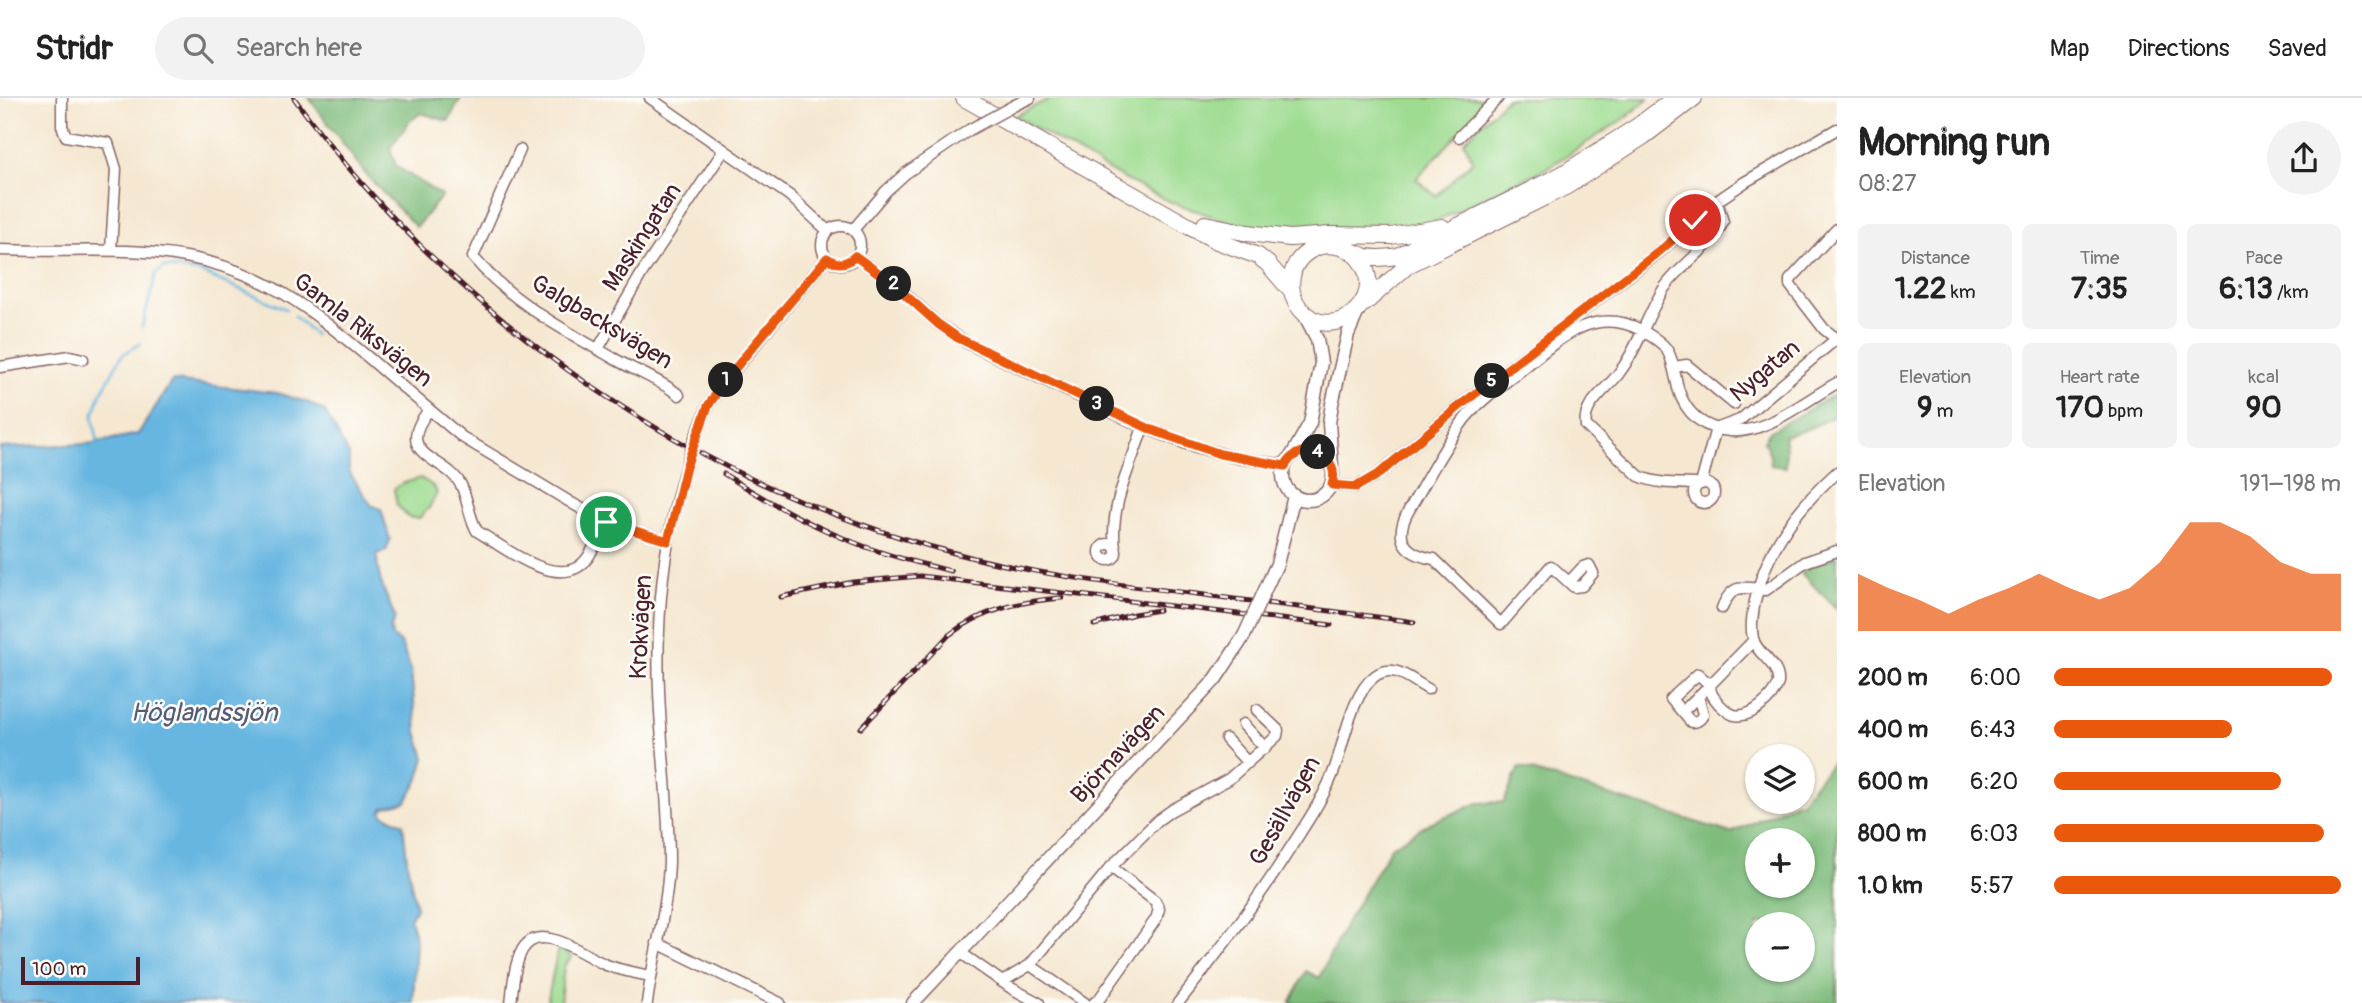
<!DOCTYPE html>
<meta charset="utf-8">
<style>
body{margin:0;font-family:Pangolin,sans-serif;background:#f2f2f2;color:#222;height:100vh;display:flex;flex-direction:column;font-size:26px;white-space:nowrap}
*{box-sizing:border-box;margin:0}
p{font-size:23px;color:#767676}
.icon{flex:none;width:38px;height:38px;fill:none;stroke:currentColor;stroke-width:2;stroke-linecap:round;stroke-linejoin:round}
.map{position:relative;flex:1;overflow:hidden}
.drawer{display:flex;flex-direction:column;background:#fff;width:525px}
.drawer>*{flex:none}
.tools{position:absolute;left:1745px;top:646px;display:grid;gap:14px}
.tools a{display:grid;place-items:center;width:70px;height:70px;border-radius:50%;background:#fff;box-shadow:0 2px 5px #0004;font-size:35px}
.scale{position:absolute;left:21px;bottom:18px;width:119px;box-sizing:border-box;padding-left:7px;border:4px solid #4a1f2b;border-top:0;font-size:19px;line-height:24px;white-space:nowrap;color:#4a1f2b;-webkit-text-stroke:5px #fdfcf7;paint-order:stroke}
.pin{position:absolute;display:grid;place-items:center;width:60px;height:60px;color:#fff;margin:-30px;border:4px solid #fff;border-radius:50%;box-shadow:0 2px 7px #0007}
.km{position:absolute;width:35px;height:35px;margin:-18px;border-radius:50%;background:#222;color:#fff;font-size:19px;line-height:35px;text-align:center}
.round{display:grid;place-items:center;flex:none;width:74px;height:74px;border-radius:37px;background:#f2f2f2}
.summary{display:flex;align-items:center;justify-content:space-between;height:119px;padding:0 21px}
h1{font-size:38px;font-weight:700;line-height:52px}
.metrics{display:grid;grid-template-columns:repeat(3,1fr);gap:10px;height:119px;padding:7px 21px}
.metrics div{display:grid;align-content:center;border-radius:10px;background:#f2f2f2;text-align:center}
.metrics b{font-size:30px;font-weight:700}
.metrics small{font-size:19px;font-weight:400}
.metrics p{font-size:19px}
.chart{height:196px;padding:14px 21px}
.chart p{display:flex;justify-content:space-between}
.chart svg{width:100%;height:126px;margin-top:7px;fill:#ea580c;opacity:.7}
ul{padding:0 21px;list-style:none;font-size:23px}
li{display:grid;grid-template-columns:112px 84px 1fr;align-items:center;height:52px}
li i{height:18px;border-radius:9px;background:#ea580c}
header{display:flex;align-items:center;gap:42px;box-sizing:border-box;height:98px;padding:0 35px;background:#fff;border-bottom:2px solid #e0e0e0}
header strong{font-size:33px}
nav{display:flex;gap:38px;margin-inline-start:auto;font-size:24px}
.search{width:490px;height:63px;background:#f2f2f2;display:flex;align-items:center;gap:18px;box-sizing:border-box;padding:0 24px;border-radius:38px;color:#767676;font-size:26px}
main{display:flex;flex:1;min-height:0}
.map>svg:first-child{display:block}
.green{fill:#9edc91;stroke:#747e5e;stroke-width:2}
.forest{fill:#7ebc7b;stroke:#646e53;stroke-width:2;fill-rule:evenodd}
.water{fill:#66b6e1;stroke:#586a86;stroke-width:2}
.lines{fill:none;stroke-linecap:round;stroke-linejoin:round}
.stream{stroke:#66b6e1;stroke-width:2.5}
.minor-casing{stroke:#866565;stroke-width:13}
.major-casing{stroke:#866565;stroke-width:15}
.highway-casing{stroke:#866565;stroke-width:18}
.minor{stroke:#fff;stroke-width:10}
.major{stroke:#fff;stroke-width:12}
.highway{stroke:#fff;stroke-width:16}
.rail-casing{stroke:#4a1f2b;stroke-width:5}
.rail{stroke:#fdfcf7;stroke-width:2.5;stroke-dasharray:8;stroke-linecap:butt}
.minor-bridge-casing{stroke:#866565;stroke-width:13;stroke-linecap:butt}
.major-bridge-casing{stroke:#866565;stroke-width:15;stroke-linecap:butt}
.minor-bridge{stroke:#fff;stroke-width:10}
.major-bridge{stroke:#fff;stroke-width:12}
.route-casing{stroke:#fff;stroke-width:14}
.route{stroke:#ea580c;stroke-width:9}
.labels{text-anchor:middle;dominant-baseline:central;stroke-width:5;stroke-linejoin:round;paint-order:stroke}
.street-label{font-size:24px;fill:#4a1f2b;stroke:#fdfcf7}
.water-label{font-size:26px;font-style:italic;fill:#555b74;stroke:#fdfcf7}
</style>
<header>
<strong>Stridr</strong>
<div class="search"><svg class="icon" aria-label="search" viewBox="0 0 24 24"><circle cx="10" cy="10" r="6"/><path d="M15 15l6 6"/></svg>Search here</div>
<nav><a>Map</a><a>Directions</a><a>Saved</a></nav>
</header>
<main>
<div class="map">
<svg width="1837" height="905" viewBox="0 0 1837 905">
<rect width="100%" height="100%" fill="#fdfcf7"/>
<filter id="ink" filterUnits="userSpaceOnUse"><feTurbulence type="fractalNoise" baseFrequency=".0143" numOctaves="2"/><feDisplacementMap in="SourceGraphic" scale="14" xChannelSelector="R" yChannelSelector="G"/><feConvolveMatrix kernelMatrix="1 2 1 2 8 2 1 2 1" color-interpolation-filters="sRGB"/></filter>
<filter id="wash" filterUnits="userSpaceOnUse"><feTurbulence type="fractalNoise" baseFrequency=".00686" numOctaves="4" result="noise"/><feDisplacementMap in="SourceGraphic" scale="28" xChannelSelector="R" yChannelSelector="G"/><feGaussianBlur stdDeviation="1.57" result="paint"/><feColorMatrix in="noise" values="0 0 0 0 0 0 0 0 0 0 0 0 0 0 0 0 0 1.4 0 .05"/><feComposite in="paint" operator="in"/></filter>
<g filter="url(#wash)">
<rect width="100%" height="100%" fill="#f5e7d0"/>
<path class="green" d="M1051,0H1491L1416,81L1436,98L1473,63L1464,43L1507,0H1649L1625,20L1549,69L1424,129L1326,144L1236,126L1173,105L1124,81L1015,18Z
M421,380L434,389L437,395L429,410L419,420H409L397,407L394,391L403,385Z
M558,850L572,859L564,868L560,905H547Z"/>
<path class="forest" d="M309,0H461L448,23L421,15L410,23L390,50L396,68L442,98L416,129L368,79Z
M1837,295V317L1803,333L1784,338L1786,351L1785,369L1771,367L1770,357L1764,343L1769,334Z
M1837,458V511L1801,475L1812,468Z
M1837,658V905H1290L1306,873L1319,880L1346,825L1391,749L1430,725L1478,705L1504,704L1519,669L1731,735L1797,704H1802L1803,701ZM1757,742H1802V788H1757ZM1757,826H1802V872H1757Z"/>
<path class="water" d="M172,283L277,295L309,305L325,314L349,357V374L371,407L381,411L390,442L386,453L377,456C376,480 387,498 395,520L391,530L392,539L401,545L411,573L417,634L425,660L418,683L406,704L385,709L381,713L384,717L403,726L408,770L416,810L410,821L416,842L413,905H0V350L88,346L138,336Z"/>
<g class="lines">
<path class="stream" d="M294,218L315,237
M142,229L156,176L164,169L200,174L286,211
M98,345L93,319L100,297L122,257L141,245"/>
</g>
</g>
<g filter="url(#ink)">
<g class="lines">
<g class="minor-casing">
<path id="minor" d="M62,0V28L66,38L108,45L116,71L111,152
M650,0L790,98L828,133
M1015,7L1030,0
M1459,39L1498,0
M520,52L473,159C510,203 564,232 613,260C635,273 659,281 679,297
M822 147a19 19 0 1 1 38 0a19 19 0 1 1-38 0Z
M1837,131L1790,182V187L1824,231L1837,241
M853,132L886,93L906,75L969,32
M0,152C62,155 124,148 186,159C264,173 309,210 369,260C400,287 431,313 462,339L575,407L606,424L668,443
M855,158L898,189L938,226L967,245L1143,329L1189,347L1237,360L1285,367
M598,251L642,175L724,52
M0,269L70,258L83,261
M1673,269L1687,267L1734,306
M429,312C391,359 447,359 461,387C468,402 469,419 477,433C502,448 549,486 578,469C589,462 594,449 599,437
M1716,330L1701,386C1681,385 1658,387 1639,378L1586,328C1582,306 1607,292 1619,275C1639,249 1647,216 1665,189C1682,165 1711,150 1723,124L1717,103
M1718,330L1740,322L1836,241
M695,340L708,308L722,287L827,160
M1694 395a10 10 0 1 1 20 0a10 10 0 1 1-20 0Z
M1332,387L1356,389L1380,375L1462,306L1662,152L1717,103L1745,84L1837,31
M1100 454a8 8 0 1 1 16 0a8 8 0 1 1-16 0Z
M1115,450C1109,407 1131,368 1143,329
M1569,484L1583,469L1589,467L1593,475L1582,488L1574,489L1551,468L1501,526L1434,461C1404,456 1393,440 1409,412C1427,382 1443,350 1464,322C1479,303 1501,288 1520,273C1556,244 1592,206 1641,232C1648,236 1657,241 1663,247C1672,256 1673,269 1676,281C1680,307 1696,327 1722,332C1761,341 1804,303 1837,285
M1722,510C1732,485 1743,489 1766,492L1805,464L1837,453
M1753,543L1710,587C1710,596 1714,600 1720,607C1724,611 1728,615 1734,617C1751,621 1773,600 1778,585C1780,565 1756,557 1753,540C1750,528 1753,514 1755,503C1767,450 1797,410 1837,374
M1682,614L1710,587L1698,576L1671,601L1691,624C1697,624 1701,622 1703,616L1698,598
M1243,626L1265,650
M1226,641L1248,665
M657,845L780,905
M961,855L1011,890L1039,905
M1030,867L1085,905
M1002,884L1030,867L1111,769L1158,722L1172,712L1229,681L1277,638L1278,632L1257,612
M511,905C513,891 513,876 518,862C532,816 579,855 604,866C618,872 635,875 651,878
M647,905C653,858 668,810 669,763C669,706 661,650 659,593C656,515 664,436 688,362
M1094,905L1100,900L1156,821L1159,811L1155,803L1111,769
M1178,905C1218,855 1257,804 1291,749C1307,724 1325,698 1335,670C1344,644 1352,595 1375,578C1394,564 1411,582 1428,591"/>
</g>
<g class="major-casing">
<path id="major" d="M1283 377a25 25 0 1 1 50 0a25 25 0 1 1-50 0Z
M1292,357L1310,325L1321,265L1317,241L1303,214
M1332,368L1329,325L1332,306L1348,236L1358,213
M1269,483L1277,466L1294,398
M913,905L1215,582L1244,538"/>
</g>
<g class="highway-casing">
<path id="highway" d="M964,0L1190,129L1217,143L1258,158L1268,166L1292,194
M1205,126L1248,135L1290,140L1331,137L1391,138L1442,129
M1351,153C1400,193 1332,254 1299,209C1292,200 1290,189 1292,178C1295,158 1316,144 1336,148C1346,149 1356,156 1366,159C1378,161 1387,160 1398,158L1561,77L1638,28L1675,0
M1365,205L1408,167L1567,88L1644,38L1694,0"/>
</g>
<use href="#minor" class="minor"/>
<use href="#major" class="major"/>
<use href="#highway" class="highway"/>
<g class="rail-casing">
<path id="rail" d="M294,0C458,226 702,394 974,460C1047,478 1122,487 1197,496C1270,506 1342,514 1414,524
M724,376C765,402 807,426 853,444C885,457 918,465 951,473
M781,499L853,484L920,478L1331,527
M1094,527L1134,516L1159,512
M861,630L949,537C982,512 1021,503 1062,500"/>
</g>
<use href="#rail" class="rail"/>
<g class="minor-bridge-casing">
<path id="minor-bridge" d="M969,32L1015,7
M688,362L695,340"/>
</g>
<g class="major-bridge-casing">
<path id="major-bridge" d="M1244,538L1269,483"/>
</g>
<use href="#minor-bridge" class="minor-bridge"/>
<use href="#major-bridge" class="major-bridge"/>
</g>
</g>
<g class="lines" filter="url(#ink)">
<g class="route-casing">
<path id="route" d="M606,424L668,443L686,369L708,308L722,287L750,252L827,160C837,167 846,167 855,158L891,184L938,226L958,240L1152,332L1220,356L1285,368C1301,339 1342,356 1332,387L1356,389L1380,375L1462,306L1661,152L1695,122"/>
</g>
<use href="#route" class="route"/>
</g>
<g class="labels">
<g class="street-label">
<text transform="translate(642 139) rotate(-57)">Maskingatan</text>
<text transform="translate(602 224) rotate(31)">Galgbacksvägen</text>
<text transform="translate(363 232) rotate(38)">Gamla Riksvägen</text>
<text transform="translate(1765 273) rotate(-40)">Nygatan</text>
<text transform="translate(641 529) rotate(-87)">Krokvägen</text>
<text transform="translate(1118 656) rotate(-47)">Björnavägen</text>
<text transform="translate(1285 713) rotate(-61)">Gesällvägen</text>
</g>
<g class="water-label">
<text x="204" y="615">Höglandssjön</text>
</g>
</g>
</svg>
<div class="tools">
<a><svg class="icon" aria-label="layers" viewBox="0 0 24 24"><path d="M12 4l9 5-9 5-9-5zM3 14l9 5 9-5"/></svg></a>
<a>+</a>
<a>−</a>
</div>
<div class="scale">100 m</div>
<div class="pin" style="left:606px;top:424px;background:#1e9e55"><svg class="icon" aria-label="arrive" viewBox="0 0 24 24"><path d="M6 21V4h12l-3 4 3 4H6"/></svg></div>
<div class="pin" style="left:1695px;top:122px;background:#d93025"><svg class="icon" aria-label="check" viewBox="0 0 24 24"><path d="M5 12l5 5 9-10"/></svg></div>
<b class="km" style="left:726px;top:282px">1</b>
<b class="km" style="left:894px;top:186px">2</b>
<b class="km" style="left:1097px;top:306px">3</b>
<b class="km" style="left:1318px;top:354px">4</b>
<b class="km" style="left:1492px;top:283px">5</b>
</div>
<section class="drawer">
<div class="summary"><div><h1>Morning run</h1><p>08:27</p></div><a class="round"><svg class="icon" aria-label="share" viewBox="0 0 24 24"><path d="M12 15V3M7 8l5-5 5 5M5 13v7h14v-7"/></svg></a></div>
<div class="metrics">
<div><p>Distance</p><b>1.22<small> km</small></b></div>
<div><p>Time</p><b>7:35</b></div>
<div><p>Pace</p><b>6:13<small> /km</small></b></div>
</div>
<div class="metrics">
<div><p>Elevation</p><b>9<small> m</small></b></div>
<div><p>Heart rate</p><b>170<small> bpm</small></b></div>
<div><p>kcal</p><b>90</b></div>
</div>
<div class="chart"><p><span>Elevation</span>191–198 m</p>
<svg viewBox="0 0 160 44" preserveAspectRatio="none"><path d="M0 44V24L10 29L20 33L30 38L40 33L50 29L60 24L70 29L80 33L90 29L100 20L110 6L120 6L130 11L140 20L150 24L160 24V44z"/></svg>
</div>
<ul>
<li><b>200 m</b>6:00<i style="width:97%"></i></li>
<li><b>400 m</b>6:43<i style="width:62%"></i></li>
<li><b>600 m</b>6:20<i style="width:79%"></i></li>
<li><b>800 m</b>6:03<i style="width:94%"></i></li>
<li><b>1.0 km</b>5:57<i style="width:100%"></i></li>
</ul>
</section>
</main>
